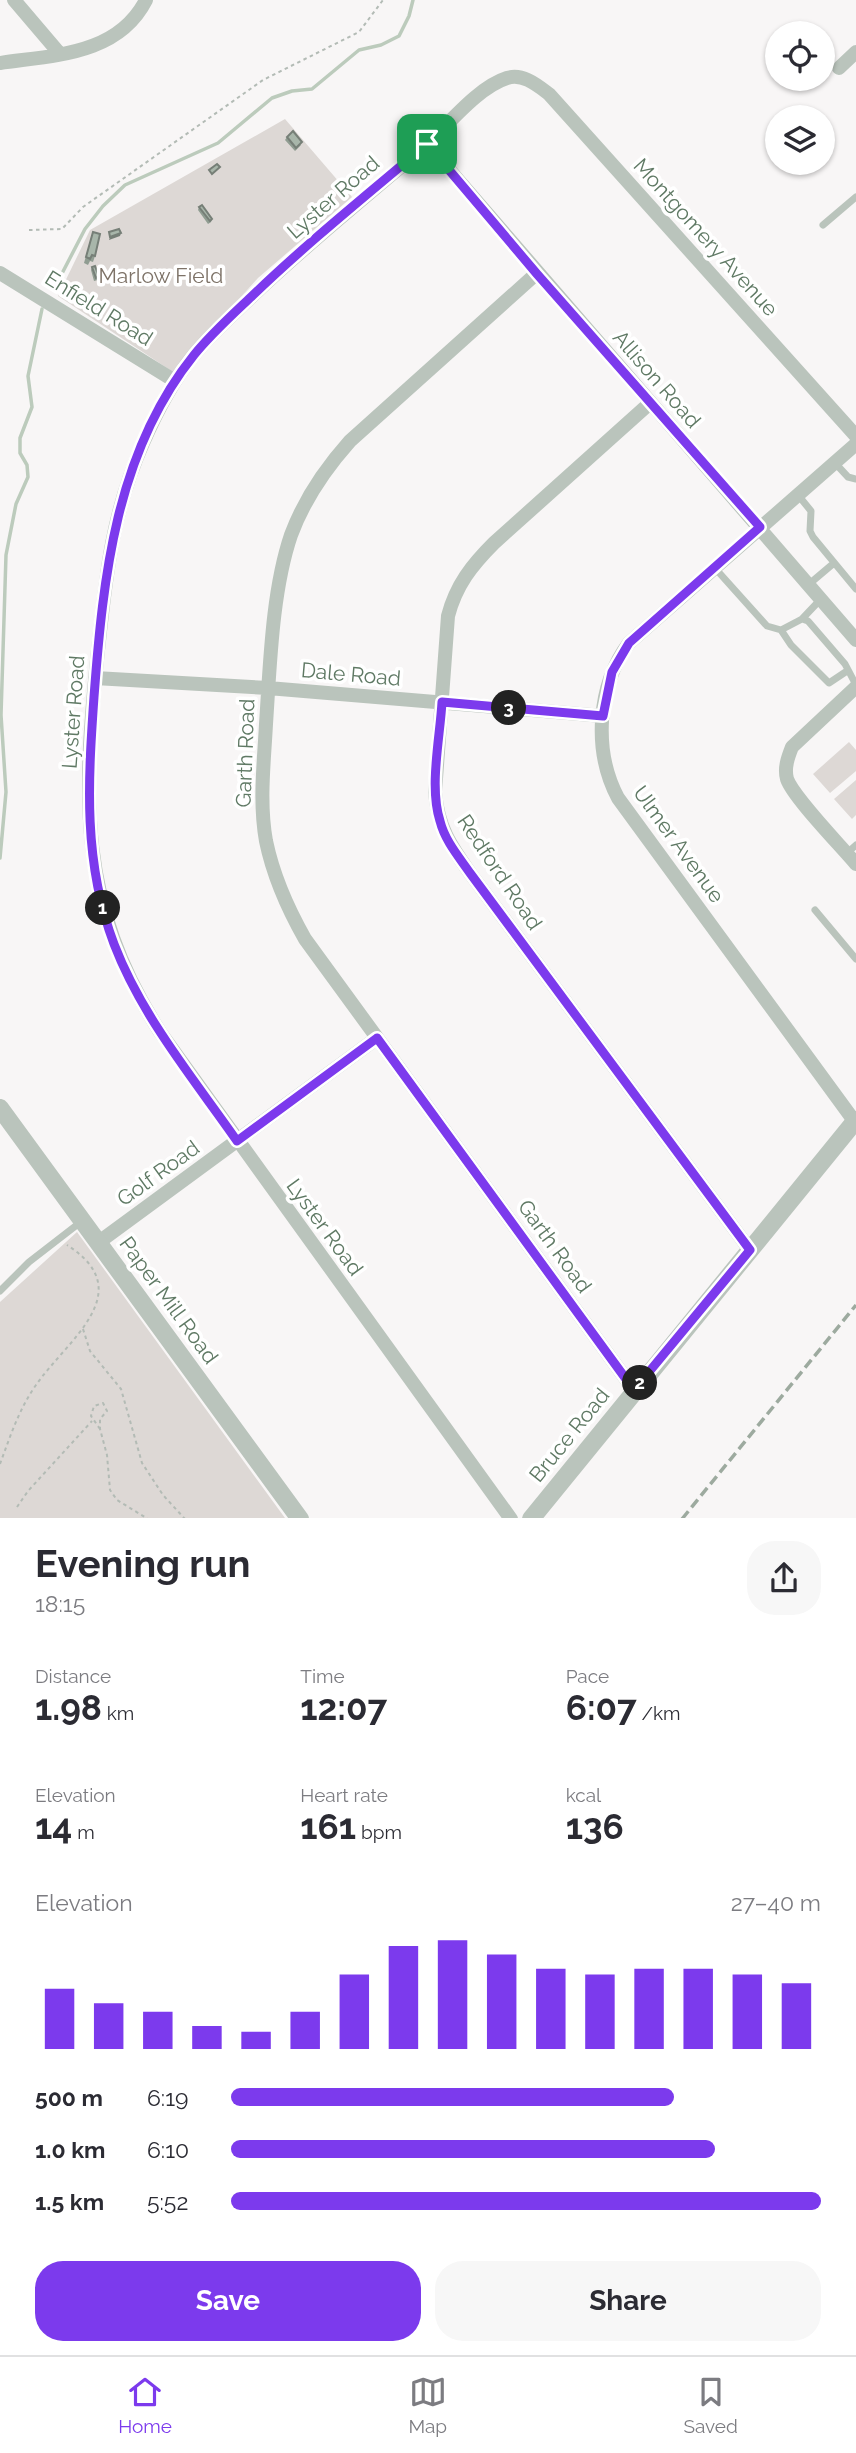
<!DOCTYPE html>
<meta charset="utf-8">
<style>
body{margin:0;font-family:Raleway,sans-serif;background:#f7f7f7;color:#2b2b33;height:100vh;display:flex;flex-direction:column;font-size:26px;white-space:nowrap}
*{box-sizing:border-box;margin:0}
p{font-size:23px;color:#7c7c81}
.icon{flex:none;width:38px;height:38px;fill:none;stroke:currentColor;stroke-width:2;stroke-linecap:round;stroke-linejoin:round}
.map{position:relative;height:1518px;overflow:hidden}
.details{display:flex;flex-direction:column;background:#fff;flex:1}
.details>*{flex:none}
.fabs{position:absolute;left:765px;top:21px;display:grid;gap:14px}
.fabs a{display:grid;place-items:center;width:70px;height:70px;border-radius:50%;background:#fff;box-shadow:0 2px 5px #0004;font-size:35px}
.pin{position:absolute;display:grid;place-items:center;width:60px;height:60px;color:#fff;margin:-30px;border-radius:14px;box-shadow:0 4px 10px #0006}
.km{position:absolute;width:35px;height:35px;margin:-18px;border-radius:50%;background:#222;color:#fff;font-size:19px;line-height:35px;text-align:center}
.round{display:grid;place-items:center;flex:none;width:74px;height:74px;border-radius:28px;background:#f7f7f7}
.overview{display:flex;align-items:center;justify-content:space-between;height:119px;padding:0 35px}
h1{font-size:38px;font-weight:700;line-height:52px}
.stats{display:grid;grid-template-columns:repeat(3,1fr);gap:10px;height:119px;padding:7px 35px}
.stats div{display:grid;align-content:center}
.stats b{font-size:35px;font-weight:700}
.stats small{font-size:19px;font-weight:400}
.stats p{font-size:19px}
.chart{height:196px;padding:14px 35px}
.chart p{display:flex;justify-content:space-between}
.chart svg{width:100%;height:126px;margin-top:7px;stroke:#7c3aed;stroke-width:6}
.action{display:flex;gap:14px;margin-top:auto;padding:14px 35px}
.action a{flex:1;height:80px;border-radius:28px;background:#7c3aed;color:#fff;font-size:28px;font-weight:700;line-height:80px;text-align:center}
.action a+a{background:#f7f7f7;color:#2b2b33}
ul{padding:0 35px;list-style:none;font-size:23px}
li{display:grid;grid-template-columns:112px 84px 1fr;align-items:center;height:52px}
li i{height:18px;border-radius:9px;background:#7c3aed}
.tabs{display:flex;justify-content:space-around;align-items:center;height:98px;border-top:2px solid #e1e1e2;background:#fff;font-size:19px;color:#7c7c81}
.tabs a{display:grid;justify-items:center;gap:4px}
.tabs .current{color:#7c3aed}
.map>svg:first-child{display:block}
.green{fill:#ddd8d5}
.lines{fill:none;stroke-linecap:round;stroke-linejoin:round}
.stream{stroke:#bccbbc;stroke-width:3.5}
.path{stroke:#b3bbb5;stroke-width:2;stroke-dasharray:3.5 3.5;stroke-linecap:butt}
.service{stroke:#bac4bc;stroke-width:7}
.minor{stroke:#bac4bc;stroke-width:14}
.tertiary{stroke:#bac4bc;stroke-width:18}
.rail{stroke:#9daa9f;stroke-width:3.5;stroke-dasharray:10 5;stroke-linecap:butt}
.wall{fill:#909d92}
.shaded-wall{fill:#767f77}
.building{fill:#a8b6aa;stroke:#767f77;stroke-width:2}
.route-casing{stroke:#fff;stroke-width:14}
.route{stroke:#7c3aed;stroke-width:9}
.labels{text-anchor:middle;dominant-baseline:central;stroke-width:7;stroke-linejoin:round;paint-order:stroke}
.street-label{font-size:21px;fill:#5f7964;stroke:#fff}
.park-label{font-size:21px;fill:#7d7267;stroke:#fff}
</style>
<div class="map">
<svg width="856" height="1519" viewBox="0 0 856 1519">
<rect width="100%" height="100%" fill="#f8f6f6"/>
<path class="green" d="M285,119L352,197L258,278L173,372L58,296L90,230Z
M849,742L856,750V771L830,793L813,774Z
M856,780V815L852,819L834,799Z
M77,1232L285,1518H0V1302Z"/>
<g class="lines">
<path class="stream" d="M55,287L85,229L103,206L125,185L218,143L272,98L292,91L312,89L359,50L381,45L399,36L409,16L413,0
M0,858L6,792L1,715L6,555L16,504L28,477L27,465L20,453V438L32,407L28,376L42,309"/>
<path class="path" d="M29,230L62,229L83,207L263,80L359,32L383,0
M83,1329L90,1351L121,1389L142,1463L163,1495L185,1519
M100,1429L91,1416L94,1406L103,1403L107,1411L100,1419V1429L107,1455L110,1490L117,1500L148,1519
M0,1464C10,1437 19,1409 36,1385C66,1341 141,1292 67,1245
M17,1507L28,1491L92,1421"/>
<path class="service" d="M823,225L856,197
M835,463L848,477L856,479
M798,495L811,511L810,531L813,537L856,589
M714,567L767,626L781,630L802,619L808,621L845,664L856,685
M808,585L834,563
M802,619L820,600
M781,630L791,645L829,683L847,671
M847,853L856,845
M815,910L856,959
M0,1291L29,1262L82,1221"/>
<path class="minor" d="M14,0L60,54
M0,63C54,55 118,55 146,0
M839,68L856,52
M427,144L856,640
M0,273L175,381
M537,273L350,441C325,469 304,500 291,535C272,591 270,665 266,724C264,763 259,802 266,841C273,875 288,909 305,939L634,1390
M650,403L494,543C472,565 456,585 448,616L435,792C438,827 450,845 470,873L750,1250
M95,678L268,688L603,716
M856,687L792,747C788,757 784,768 787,779C793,797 841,846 856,864
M855,1122L618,798C593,751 597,686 629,643L856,444
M99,1242L377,1038
M511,1519L160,1032C77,902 83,797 98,650C106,575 112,513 143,443C156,413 172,382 193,356C209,336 228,319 247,301C304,246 366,197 425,146C448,125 478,87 507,78C523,73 537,85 549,94L856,436"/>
<path class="tertiary" d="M0,1108L300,1519
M531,1519L856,1120"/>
<path class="rail" d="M682,1519L856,1305"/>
</g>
<path class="wall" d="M287,137L301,145L295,151L285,140Z
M199,207L212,219L211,222L208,224L198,210Z
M91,238L95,256L93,262L90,261L88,265L84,263Z
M92,267L98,280L94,281L91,270Z"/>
<path class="shaded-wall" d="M121,233L120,236L109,240L110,237Z"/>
<path class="building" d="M293,131L302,142L296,148L287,137Z
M217,164L220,167L212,174L209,170Z
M202,205L212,219L210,221L199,207Z
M119,229L121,233L110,237L109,232Z
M93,232L100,234L95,256L92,255L90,259L86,257Z
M95,266L99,277L96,278L92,267Z"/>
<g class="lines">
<g class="route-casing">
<path id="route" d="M427,144L537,274L760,527L629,643L612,672L603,716L442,702C440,738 429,787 440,821C445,841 459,857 470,873L750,1250L634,1390L377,1038L237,1141C193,1078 142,1017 114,944C83,862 88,782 94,697C103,577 116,452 194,355C211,334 231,316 251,297C307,243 368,194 427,144Z"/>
</g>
<use href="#route" class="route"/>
</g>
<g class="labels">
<g class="street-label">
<text transform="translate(333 197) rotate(-41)">Lyster Road</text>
<text transform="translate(706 237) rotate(48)">Montgomery Avenue</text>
<text transform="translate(99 308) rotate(32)">Enfield Road</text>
<text transform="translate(657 379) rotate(49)">Allison Road</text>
<text transform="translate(351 674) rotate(5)">Dale Road</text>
<text transform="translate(73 712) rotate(-86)">Lyster Road</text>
<text transform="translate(245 753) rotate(-88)">Garth Road</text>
<text transform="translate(679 844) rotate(54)">Ulmer Avenue</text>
<text transform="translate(500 872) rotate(56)">Redford Road</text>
<text transform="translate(158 1173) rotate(-36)">Golf Road</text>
<text transform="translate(325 1227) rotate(54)">Lyster Road</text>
<text transform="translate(555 1246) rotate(54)">Garth Road</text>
<text transform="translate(169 1300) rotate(54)">Paper Mill Road</text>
<text transform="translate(569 1435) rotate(-51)">Bruce Road</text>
</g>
<g class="park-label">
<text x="161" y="275">Marlow Field</text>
</g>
</g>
</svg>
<div class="fabs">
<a><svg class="icon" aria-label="locate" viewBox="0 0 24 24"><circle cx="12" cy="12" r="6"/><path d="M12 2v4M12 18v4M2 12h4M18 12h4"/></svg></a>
<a><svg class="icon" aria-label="layers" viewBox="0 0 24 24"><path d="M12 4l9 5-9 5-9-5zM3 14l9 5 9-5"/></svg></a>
</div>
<div class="pin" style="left:427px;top:144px;background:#1e9e55"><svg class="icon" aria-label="arrive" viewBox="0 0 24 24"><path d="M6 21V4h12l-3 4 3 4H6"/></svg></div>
<b class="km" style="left:103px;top:908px">1</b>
<b class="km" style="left:640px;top:1383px">2</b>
<b class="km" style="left:509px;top:708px">3</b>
</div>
<section class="details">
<div class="overview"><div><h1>Evening run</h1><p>18:15</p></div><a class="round"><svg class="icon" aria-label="share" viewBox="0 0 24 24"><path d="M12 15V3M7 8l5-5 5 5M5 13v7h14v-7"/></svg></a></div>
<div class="stats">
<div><p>Distance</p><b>1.98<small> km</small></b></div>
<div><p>Time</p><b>12:07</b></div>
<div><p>Pace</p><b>6:07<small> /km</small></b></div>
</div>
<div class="stats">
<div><p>Elevation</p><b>14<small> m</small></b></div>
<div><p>Heart rate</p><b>161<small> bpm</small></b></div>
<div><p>kcal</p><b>136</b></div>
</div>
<div class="chart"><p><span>Elevation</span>27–40 m</p>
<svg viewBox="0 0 160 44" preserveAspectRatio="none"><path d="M5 44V23M15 44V28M25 44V31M35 44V36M45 44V38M55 44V31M65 44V18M75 44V8M85 44V6M95 44V11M105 44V16M115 44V18M125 44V16M135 44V16M145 44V18M155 44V21"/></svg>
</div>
<ul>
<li><b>500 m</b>6:19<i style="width:75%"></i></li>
<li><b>1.0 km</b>6:10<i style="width:82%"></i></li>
<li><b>1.5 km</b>5:52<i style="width:100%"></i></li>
</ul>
<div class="action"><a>Save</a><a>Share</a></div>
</section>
<nav class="tabs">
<a class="current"><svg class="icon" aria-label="home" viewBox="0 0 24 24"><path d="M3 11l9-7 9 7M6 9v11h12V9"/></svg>Home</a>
<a><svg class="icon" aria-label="map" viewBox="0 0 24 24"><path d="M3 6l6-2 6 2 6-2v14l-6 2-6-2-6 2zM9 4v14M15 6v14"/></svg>Map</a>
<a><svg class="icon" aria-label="saved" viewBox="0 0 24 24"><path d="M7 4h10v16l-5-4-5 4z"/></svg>Saved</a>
</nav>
